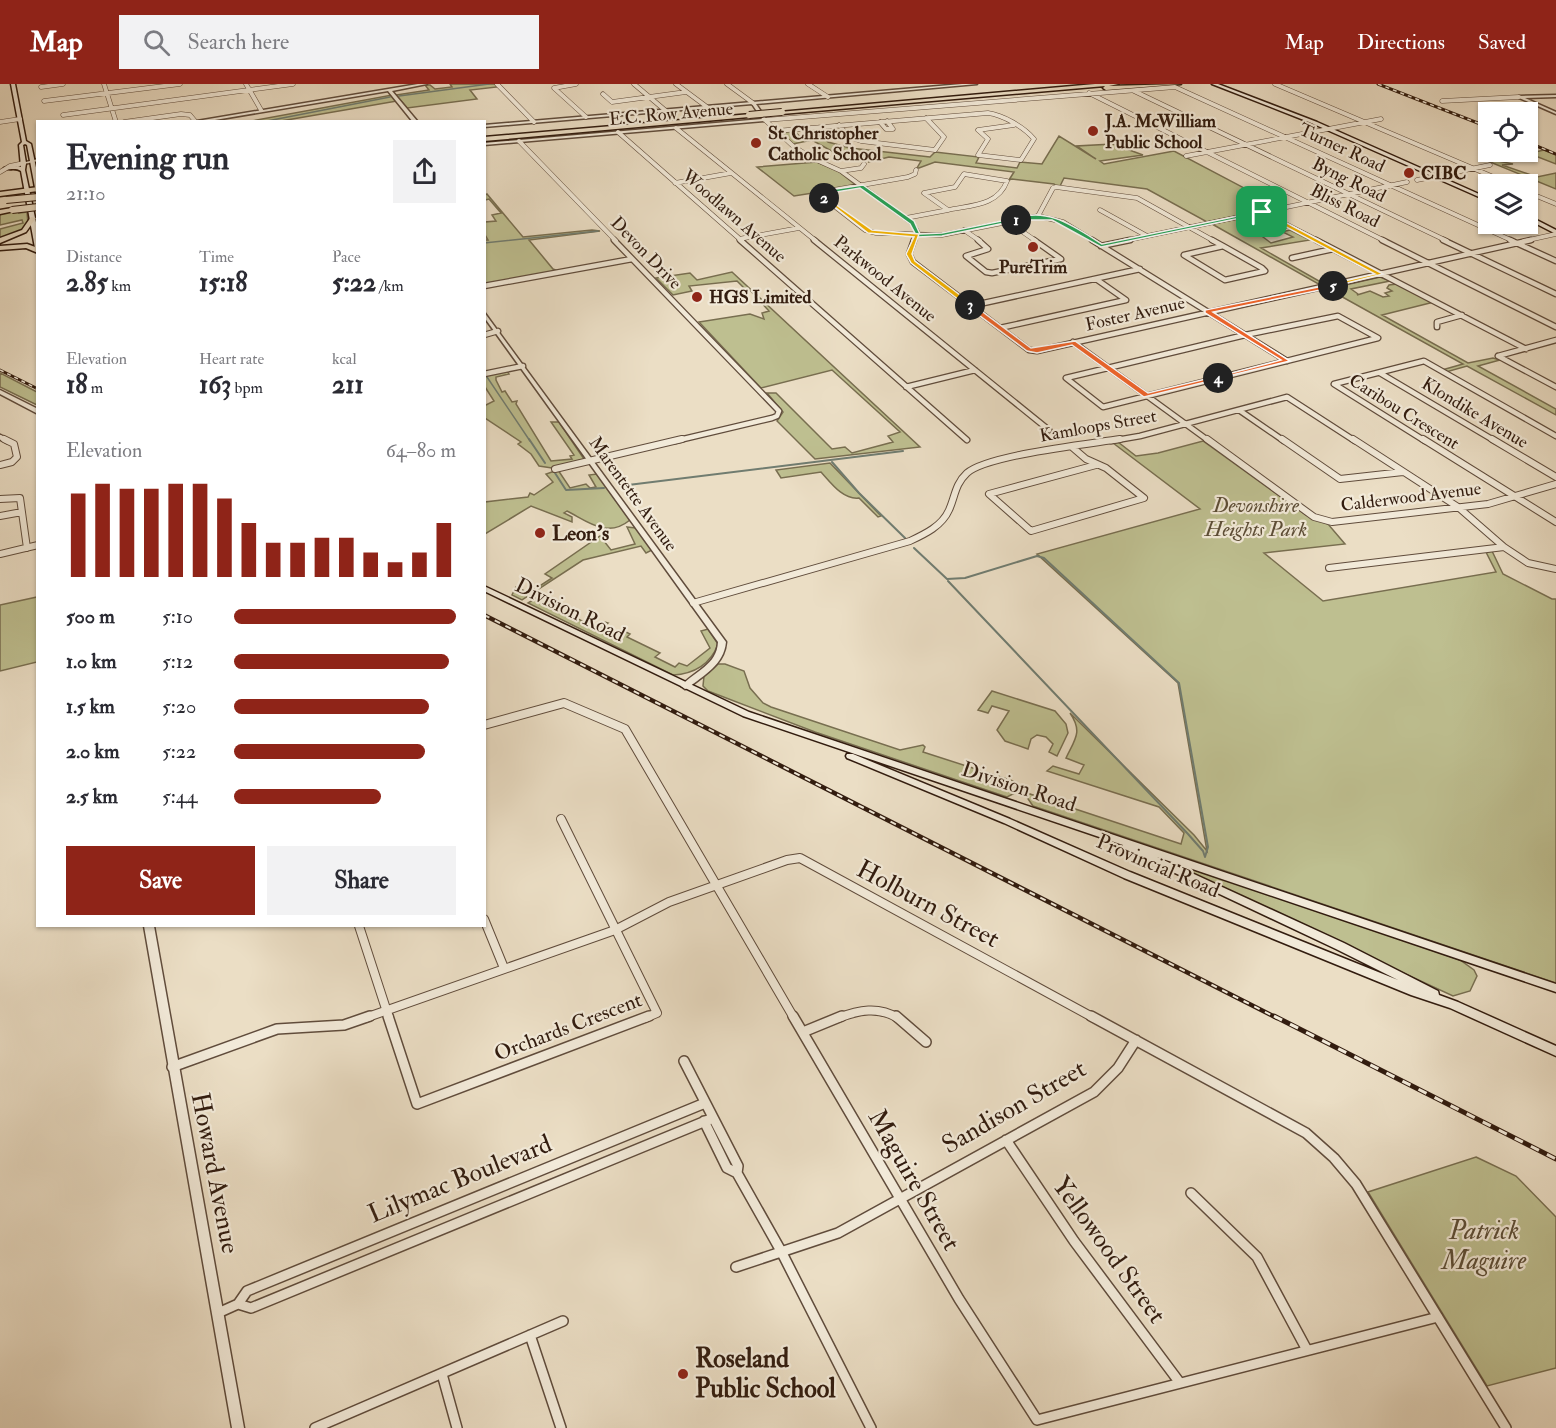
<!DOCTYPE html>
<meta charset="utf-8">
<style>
body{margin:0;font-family:"IM FELL Double Pica",serif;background:#f2f2f3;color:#2b2b33;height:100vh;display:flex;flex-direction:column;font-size:22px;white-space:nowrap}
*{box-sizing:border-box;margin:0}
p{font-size:20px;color:#7c7c81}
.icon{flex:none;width:33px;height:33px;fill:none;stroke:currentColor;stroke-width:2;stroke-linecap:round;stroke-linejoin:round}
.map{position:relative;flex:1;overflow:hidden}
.panel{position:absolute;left:36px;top:36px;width:450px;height:807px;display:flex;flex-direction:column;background:#fff;border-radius:0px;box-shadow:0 2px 4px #0004}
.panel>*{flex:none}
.tools{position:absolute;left:1478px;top:18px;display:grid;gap:12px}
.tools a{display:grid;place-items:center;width:60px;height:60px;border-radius:0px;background:#fff;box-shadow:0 2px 4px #0004;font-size:30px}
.pin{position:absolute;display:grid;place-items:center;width:51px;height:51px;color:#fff;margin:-26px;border-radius:12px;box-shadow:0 3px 9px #0006}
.km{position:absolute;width:30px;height:30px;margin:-15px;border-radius:50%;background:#222;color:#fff;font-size:16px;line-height:30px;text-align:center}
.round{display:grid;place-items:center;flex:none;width:63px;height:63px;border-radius:0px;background:#f2f2f3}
.overview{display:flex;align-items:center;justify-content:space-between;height:102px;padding:0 30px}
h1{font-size:33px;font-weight:700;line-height:45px}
.stats{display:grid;grid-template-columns:repeat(3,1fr);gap:9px;height:102px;padding:6px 30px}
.stats div{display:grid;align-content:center}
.stats b{font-size:26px;font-weight:700}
.stats small{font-size:16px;font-weight:400}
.stats p{font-size:16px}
.chart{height:168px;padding:12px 30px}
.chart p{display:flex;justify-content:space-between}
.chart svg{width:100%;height:108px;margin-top:6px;stroke:#8f2418;stroke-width:6}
.cta{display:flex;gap:12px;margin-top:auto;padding:12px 30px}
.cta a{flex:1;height:69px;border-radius:0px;background:#8f2418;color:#fff;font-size:24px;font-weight:700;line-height:69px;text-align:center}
.cta a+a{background:#f2f2f3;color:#2b2b33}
ul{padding:0 30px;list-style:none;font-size:20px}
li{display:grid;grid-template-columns:96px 72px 1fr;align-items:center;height:45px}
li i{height:15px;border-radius:8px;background:#8f2418}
header{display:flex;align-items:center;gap:36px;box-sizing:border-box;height:84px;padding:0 30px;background:#8f2418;color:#fff}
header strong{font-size:28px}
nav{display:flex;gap:33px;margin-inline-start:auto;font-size:21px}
.search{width:420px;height:54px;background:#f2f2f3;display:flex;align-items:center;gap:15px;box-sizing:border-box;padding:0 21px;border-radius:0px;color:#7c7c81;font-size:22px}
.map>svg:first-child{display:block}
.green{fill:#bebf90;stroke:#786e50;stroke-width:1.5}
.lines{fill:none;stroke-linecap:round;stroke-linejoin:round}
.stream-far1{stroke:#707c70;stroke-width:1.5}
.stream{stroke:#707c70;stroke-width:2}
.minor-far4-casing{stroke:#604c3c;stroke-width:5}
.minor-far3-casing{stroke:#604c3c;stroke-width:7}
.minor-far2-casing{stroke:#604c3c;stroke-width:8}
.minor-far1-casing{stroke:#604c3c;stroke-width:10}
.minor-casing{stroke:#604c3c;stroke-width:12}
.tertiary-casing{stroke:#604c3c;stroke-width:3}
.secondary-casing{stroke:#321c0f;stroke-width:3}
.motorway-casing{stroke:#321c0f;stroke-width:3}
.minor-far4{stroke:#f2ead9;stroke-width:4}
.minor-far3{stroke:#f2ead9;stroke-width:4.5}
.minor-far2{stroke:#f2ead9;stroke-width:6}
.minor-far1{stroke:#f2ead9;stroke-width:8}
.minor{stroke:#f2ead9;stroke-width:9}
.tertiary{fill:#f2ead9;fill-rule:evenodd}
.secondary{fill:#f2ead9;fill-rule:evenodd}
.motorway{fill:#ebdec5;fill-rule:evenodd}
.rail-far2-casing{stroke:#321c0f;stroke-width:3}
.rail-far1-casing{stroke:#321c0f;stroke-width:4.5}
.rail-casing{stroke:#321c0f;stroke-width:5}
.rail-far2{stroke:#f2ead9;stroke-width:1.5;stroke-dasharray:4;stroke-linecap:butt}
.rail-far1{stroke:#f2ead9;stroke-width:2;stroke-dasharray:6;stroke-linecap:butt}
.rail{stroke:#f2ead9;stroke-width:3;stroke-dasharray:9;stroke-linecap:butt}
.motorway-bridge-casing{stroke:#321c0f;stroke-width:8;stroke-linecap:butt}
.motorway-bridge{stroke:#ebdec5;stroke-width:6}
.split-1{fill:#22a559;stroke:#fff;stroke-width:1.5}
.split-2{fill:#22a559;stroke:#fff;stroke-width:1.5}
.split-3{fill:#f5b400;stroke:#fff;stroke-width:1.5}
.split-4{fill:#f0652b;stroke:#fff;stroke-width:1.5}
.split-5{fill:#f0652b;stroke:#fff;stroke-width:1.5}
.split-6{fill:#f5b400;stroke:#fff;stroke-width:1.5}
.poi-dot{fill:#8f2418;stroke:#f2ead9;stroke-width:2}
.labels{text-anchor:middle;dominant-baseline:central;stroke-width:4.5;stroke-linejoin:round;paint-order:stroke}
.far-street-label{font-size:18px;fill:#321c0f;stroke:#f2ead9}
.far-poi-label{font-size:18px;font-weight:bold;fill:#321c0f;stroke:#f2ead9;text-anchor:start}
.park-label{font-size:21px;font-style:italic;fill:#5c4d36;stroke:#f2ead9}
.poi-label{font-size:21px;font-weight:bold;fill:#321c0f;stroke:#f2ead9;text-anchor:start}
.street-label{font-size:21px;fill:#321c0f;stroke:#f2ead9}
.near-street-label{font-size:26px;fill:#321c0f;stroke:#f2ead9}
.near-park-label{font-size:26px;font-style:italic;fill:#5c4d36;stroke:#f2ead9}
.near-poi-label{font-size:26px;font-weight:bold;fill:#321c0f;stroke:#f2ead9;text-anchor:start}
</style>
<header>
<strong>Map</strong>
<div class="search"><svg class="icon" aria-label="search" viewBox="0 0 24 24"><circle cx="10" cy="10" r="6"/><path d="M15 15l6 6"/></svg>Search here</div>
<nav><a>Map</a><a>Directions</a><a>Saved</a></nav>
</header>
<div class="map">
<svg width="1556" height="1344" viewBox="0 0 1556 1344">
<rect width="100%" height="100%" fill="#ebdec5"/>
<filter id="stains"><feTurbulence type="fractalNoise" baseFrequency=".00333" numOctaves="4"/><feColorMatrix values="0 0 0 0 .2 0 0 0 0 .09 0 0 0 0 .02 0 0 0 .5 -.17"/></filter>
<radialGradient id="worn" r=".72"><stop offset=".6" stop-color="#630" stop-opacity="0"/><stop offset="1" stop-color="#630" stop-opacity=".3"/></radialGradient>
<path class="green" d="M450,0H495L497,3L470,6L477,15L407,24L396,11L429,6L425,1H430L435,5L452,3Z
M392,11L397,17L281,37L246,38Z
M794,46L800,53L823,51L828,58L850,64L930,73L935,68L979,73L976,79L1017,84L1020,78L1042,80L1059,52L1096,75L1077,62L1113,60L1143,71L1100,77L1104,80L1174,67L1280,123L1207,138L1147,105L1064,94L1060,102H1056L1054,100L1012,95L1009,96L1014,88L935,78L919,84H917L921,77L889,73L869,78L872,71L860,69L842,73L812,56L793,60L781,49Z
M1544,66L1556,71V80L1533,71L1498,77L1513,80L1502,81L1537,93L1556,89V105L1490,78Z
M817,78L838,87L857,102L794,112L757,83Z
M487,110L523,153L592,146L600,147L529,156L553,185L558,187L485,201L484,156H488L485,151V138L496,137L492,131L501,129L489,115L485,116V111Z
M20,126L19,129L27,128L28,140L19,148L0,155V145L23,139L22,136L0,141V129Z
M1258,131L1286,144L1266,149L1264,146L1272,143L1258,146L1247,145L1251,147L1244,151L1259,150L1271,159L1293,153L1283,148L1269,151L1290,146L1310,156L1261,164L1326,201L1322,202L1212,140Z
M732,188L920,363L815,375L777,337L783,328L767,309H776L832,365L845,363L852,369L893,358L888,352L900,348L832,286L761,304L699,238L750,230L764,235L762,229L769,227L749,205L721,210L745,205L737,197L689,202L692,207L673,211L656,194L690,189L697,196Z
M1380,193L1390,197L1351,205L1358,210L1357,211L1370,207L1383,213L1389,212L1385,209L1392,207L1387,204L1389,201L1397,200L1434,218L1382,231L1468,279L1493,274L1500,276L1478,282L1556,325V331L1467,282L1446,288L1442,286L1463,280L1328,205Z
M507,287L509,290L496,293V296L502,308L505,307L512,318L517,317L516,320L551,377L572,375L570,372L574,371L551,338H559L584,375L552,384L539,382L531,370L518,360L521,358L485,334L484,322L494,317L485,303V292Z
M0,289L37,308V321L0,303Z
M1203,357L1306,431L1328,440L1345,460L1264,469L1323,517L1496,488L1486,468L1492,467L1503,490L1552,515H1556V899L1033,722L1026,712L1027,709L1181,760L1184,749L1159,723L1047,687L1053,682L1079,690L1084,681L1066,674C1075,655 1083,648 1070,629L1194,751L1207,767L1178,599L1037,470L1200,425L1113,359L1118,358L1136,372L1158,369Z
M830,379L881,432L878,433L859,414C843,416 831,399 821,388L781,394L776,386Z
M558,386L570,404L586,400L590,404L596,403L589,391L597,390L630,436C607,455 587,437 567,427L564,429L572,433V438L531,422L485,450V418L528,413L530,409L534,411L553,398L546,390Z
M627,443L636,444L652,466L646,469L641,462L583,476L522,516L512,511L516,503L529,509L552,494L545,490L600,452L611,466L635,460Z
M37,513V578L0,587V521Z
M536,514L596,544L605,538L608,539L604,542L617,549L622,546L630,550L627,553L660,569L655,573L675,583L679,579L687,582L710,564L701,547L708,545L718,560C711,580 694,590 673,591L528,519Z
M718,580H725L744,587L750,604L763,619L771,623L900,666L923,661L925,663L923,668L1013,697L1017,701V708L1007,713L815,648L708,607L703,602L704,592Z
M992,607L1055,627L1066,640L1068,649L1057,672L1049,668L1053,660L1046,653L1037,651L1031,655L1028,665L1005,657L997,646L1009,627L992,622L988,629L978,626Z
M1109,753L1460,876L1474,886L1477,892L1470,907L1453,912Z
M1476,1073L1516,1092L1556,1133V1284L1487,1302L1368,1108Z"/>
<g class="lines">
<path class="stream-far1" d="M399,12L489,0
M262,38L390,13
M484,159L598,147
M487,293L530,357"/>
<path class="stream" d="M529,355L545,379
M832,378L859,409L905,454
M555,389L566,406L604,404
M620,402L903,367
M914,464L947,495L965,494L1037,472L1044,474L1179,599L1208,763L1205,773
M948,497L1188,750L1203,767L1205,773"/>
<g class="minor-far4-casing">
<path id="minor-far4" d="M104,0L116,38
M246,0L261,26
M497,0L534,38
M576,0L554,4L586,33
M634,0L666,27
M676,0L707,23
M727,0L753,19
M808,0L828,13
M1275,0L1510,100
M41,3L63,0
M1134,7L1447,157
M1089,9L1385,157
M603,10L612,18L686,8
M44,17L180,0
M1442,17L1519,13
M63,31L293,0
M765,36L793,62L812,74L841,87L912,139L917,147L913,157
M765,36L1175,3L1513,157
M0,38L20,35
M124,38L181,30L190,31L195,37
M880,38L886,45H893L887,37
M839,41L849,53L861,57L935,66L944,53L926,34
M676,44L816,157
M776,47L988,29C1003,31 1024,43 1034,55L1021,76L978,71L988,55L978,46L1014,41
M618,48L742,157
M519,57L616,157
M1186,72L1381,35
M916,86L915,90L908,93L822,108L820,111L865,146L876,149L942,151L1038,132L1063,138L1094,157
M841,87L861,84L864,80
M0,88L10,82L24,79
M964,90L1007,97C998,122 971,121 948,126L924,109L955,103Z
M1417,96L1490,81
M675,99L731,89
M1527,108L1556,120
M1100,126L1147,152
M1262,128L1319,157
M1038,132L1053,104L1056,103L1137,114L1214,157
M906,134L948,126
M1007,137L1036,157
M964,146L980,157
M739,155L799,144
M1123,157L1407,98
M1524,157L1556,150"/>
</g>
<g class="minor-far3-casing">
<path id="minor-far3" d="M614,156L779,327L777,332L772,334L675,357
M740,156L967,356
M814,156L1049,346
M914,156L909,170L913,178L1029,266L1037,267L1531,156
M978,156L988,165L966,172L986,188L992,189L1061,175L1034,156
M1092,156L1287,277
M1212,156L1223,162
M1316,156L1526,265
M1382,156L1556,243
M1443,156L1556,210
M1510,156L1556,177
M1101,162L1130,156
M1223,162L1262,184L1265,187L1225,196L1184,171Z
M1292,174L1333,165
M484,202L632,175
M970,222L1140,185
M1338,232L1378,254L1103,323L1066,294L1245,251Z
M1437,243V238L1462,231
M1000,244L1126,216L1096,195
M484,251L498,247
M1073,258L1209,357
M1498,272L1556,303
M1498,272L1556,256
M1380,289L1495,357
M484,290L523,282
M906,303L975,286
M1239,326L1284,357
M0,353L7,357
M1111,357L1140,352L1287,313L1355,357
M1425,357L1334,300L1424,277L1556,352"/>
</g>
<g class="minor-far2-casing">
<path id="minor-far2" d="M1207,355L1314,433L1332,438L1488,420L1556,400
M1282,355L1340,395L1403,388
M1353,355L1458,423L1504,463
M1423,355L1556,438
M1492,355L1556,393
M1072,363L1086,375L1106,384L1144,414L1031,447L989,410L1096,381
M0,381L12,378L17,373L14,360L4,355
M555,385L682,355
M0,415L20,414L27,464
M0,432L22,428
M0,470L38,461
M1329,484L1504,463L1528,479L1556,485
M693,519L910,457C925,450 942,442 949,426C955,413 955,400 967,389C987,371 1089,360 1120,355"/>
</g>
<g class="minor-far1-casing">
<path id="minor-far1" d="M484,641L564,619L625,645L794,934
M561,735L657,929L645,934
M484,835L504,884
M359,842L389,934
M365,934L615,846L669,818L787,776L800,774L1094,934
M838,934C859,926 878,922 898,934"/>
</g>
<g class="minor-casing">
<path id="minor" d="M388,932L417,1020L649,932
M793,932L959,1215L1037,1336L1438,1233
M896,932L926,958
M1091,932L1306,1049L1334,1074L1356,1100L1506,1344
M803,948L842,932
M684,977L738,1082L737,1089
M172,983L277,945L344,941L370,932
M704,1037L727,1084L737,1089L781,1167L871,1344
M1006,1056L1074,1157L1180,1299
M1191,1109L1257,1173L1307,1266
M736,1183L838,1149L1094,1008L1118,984L1136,956
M238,1220L251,1224L713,1034
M218,1229L238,1220L247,1207L705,1019
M530,1251L561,1344
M442,1290L457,1344
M315,1344L563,1237"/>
</g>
<g class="tertiary-casing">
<path id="tertiary" d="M418,0H427L392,7L418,38H413L388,7L203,38H191Z
M962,0H977L756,20L767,36L765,37L484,61V59L762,35L752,20L484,43V41Z
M1556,11V13L1525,14L1556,28V30L1517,13L1519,12Z
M38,75V77L24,80L22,79Z
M484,228L726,558C724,581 704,591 688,604L685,605L681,602C695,587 717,581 718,558L484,233Z
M0,306L38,325V330L0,310Z
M144,842H154L244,1344H232Z"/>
</g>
<g class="secondary-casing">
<path id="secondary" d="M11,0H15L26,57L31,60L38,93V110L36,109L27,61L25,60L23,61L26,79L25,86L38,148V165L35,164L21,87C15,83 9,87 4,84L18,82L21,83L19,61L22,58Z
M1212,0H1218L1317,38L1488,114V117L1309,38Z
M1527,131L1556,146V150L1527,135Z
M484,502L749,628L1556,900V908L1157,773L1344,859L1438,907L1439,911L1458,918L1556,962V972L1450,924L1411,911L1124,794L1004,739L847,674L846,672L847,670H853L1010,735L1130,788L1398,896L1336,865L1124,765L1122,763L1123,761L743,632L484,507Z"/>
</g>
<g class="motorway-casing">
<path id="motorway" d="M1095,0H1118L1109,2L1181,0L1106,6L1103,4L1105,2L782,30L779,28Z
M751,30L749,33L484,57V53Z
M38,103V107L0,112V108Z
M12,124L14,125V127L0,130V126Z
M31,133L36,134L26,148L0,159V154L22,146Z
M27,160L38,164V169L26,164L0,166V162Z"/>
</g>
<use href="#minor-far4" class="minor-far4"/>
<use href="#minor-far3" class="minor-far3"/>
<use href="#minor-far2" class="minor-far2"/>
<use href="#minor-far1" class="minor-far1"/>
<use href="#minor" class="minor"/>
<use href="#tertiary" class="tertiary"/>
<use href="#secondary" class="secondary"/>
<use href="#motorway" class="motorway"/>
<g class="rail-far2-casing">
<path id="rail-far2" d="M1378,0L1488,43
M1527,58L1556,70
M0,286L38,305"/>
</g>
<g class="rail-far1-casing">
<path id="rail-far1" d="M484,531L1277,934"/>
</g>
<g class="rail-casing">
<path id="rail" d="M1274,932L1556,1075"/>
</g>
<use href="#rail-far2" class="rail-far2"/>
<use href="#rail-far1" class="rail-far1"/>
<use href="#rail" class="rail"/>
<g class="motorway-bridge-casing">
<path id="motorway-bridge" d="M749,31L782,28
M6,116L38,113
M12,126L38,123"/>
</g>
<use href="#motorway-bridge" class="motorway-bridge"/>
</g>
<path class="split-1" d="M1262,127L1264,129L1101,163L1052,136H1013C1046,121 1075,143 1102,160Z"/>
<path class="split-2" d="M863,101L914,137L920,150L942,149L1016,134L1019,136L942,152L917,153L910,140L860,104L824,110L826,114L824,115L818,111L822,107Z"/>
<path class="split-3" d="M822,113H825L872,146L919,150L912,170L915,177L972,220V223H968L911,179L906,170L914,153L868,149Z"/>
<path class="split-4" d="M968,220H972L1031,264L1075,257L1148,309L1218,292L1222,294L1144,313L1072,261L1037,269L1027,267L968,223Z"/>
<path class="split-5" d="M1333,200L1335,203L1213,228L1290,277L1216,295V293L1281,276L1205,229V226Z"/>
<path class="split-6" d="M1260,127H1264L1383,190L1331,203V200L1375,190L1260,129Z"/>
<g class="poi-dot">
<circle cx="1093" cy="47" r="6"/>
<circle cx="756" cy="59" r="6"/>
<circle cx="1409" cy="89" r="6"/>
<circle cx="1033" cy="163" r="6"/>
<circle cx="697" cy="213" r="6"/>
<circle cx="540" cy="449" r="6"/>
<circle cx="683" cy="1290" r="6"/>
</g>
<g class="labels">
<g class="far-street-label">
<text transform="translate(671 30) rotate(-5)">E.C. Row Avenue</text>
<text transform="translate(1342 64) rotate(25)">Turner Road</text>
<text transform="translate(1349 96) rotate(26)">Byng Road</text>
<text transform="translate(1345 122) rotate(27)">Bliss Road</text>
<text transform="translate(734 132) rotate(41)">Woodlawn Avenue</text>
<text transform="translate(646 169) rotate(46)">Devon Drive</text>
<text transform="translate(885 195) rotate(39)">Parkwood Avenue</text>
<text transform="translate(1135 230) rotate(-13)">Foster Avenue</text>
<text transform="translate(1404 328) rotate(32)">Caribou Crescent</text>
<text transform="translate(1475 329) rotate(31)">Klondike Avenue</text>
<text transform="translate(1098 342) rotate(-10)">Kamloops Street</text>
<text transform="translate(633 410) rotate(54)">Marentette Avenue</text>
<text transform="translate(1411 413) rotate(-7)">Calderwood Avenue</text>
</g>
<g class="far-poi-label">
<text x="1105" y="37">J.A. McWilliam<tspan x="1105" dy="21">Public School</tspan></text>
<text x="768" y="49">St. Christopher<tspan x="768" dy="21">Catholic School</tspan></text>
<text x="1421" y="89">CIBC</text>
<text x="1033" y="183" text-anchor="middle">PureTrim</text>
<text x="709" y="213">HGS Limited</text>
</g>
<g class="park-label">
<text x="1256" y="421">Devonshire<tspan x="1256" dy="24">Heights Park</tspan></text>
</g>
<g class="poi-label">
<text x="552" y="449">Leon's</text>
</g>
<g class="street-label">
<text transform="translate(570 526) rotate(26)">Division Road</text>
<text transform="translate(1019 703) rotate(18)">Division Road</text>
<text transform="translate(1158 782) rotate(23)">Provincial Road</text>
<text transform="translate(568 943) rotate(-21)">Orchards Crescent</text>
</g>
<g class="near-street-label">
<text transform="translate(928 820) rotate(28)">Holburn Street</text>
<text transform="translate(1014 1023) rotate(-30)">Sandison Street</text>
<text transform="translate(215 1089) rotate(79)">Howard Avenue</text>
<text transform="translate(460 1095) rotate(-22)">Lilymac Boulevard</text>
<text transform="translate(914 1096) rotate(60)">Maguire Street</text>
<text transform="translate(1109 1166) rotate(54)">Yellowood Street</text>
</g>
<g class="near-park-label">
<text x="1484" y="1147">Patrick<tspan x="1484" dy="30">Maguire</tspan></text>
</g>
<g class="near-poi-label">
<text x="695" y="1275">Roseland<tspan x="695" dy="30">Public School</tspan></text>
</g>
</g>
<rect width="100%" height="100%" filter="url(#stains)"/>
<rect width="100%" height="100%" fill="url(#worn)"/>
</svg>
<div class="tools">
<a><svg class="icon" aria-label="locate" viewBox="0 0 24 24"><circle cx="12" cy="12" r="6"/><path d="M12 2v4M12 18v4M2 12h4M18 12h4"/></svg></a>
<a><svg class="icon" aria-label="layers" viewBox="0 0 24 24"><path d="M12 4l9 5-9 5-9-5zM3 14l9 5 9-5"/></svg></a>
</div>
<div class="pin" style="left:1262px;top:128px;background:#1e9e55"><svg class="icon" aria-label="arrive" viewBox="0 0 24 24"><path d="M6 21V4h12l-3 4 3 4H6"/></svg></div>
<b class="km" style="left:1016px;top:136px">1</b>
<b class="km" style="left:824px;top:114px">2</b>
<b class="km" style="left:970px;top:221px">3</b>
<b class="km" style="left:1218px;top:294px">4</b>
<b class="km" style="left:1333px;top:202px">5</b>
<section class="panel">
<div class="overview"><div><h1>Evening run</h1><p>21:10</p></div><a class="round"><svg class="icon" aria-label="share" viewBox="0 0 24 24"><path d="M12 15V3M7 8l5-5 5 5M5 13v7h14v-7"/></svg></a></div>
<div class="stats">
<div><p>Distance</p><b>2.85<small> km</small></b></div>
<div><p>Time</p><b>15:18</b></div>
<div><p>Pace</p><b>5:22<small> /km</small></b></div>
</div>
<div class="stats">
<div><p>Elevation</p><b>18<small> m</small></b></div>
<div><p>Heart rate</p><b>163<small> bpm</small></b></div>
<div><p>kcal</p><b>211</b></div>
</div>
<div class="chart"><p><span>Elevation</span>64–80 m</p>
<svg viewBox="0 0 160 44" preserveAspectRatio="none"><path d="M5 44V10M15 44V6M25 44V8M35 44V8M45 44V6M55 44V6M65 44V12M75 44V22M85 44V30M95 44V30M105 44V28M115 44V28M125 44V34M135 44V38M145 44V34M155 44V22"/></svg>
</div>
<ul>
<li><b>500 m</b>5:10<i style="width:100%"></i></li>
<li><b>1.0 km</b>5:12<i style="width:97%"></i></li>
<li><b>1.5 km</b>5:20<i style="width:88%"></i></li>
<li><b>2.0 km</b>5:22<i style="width:86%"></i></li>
<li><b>2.5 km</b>5:44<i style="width:66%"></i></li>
</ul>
<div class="cta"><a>Save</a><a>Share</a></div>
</section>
</div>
